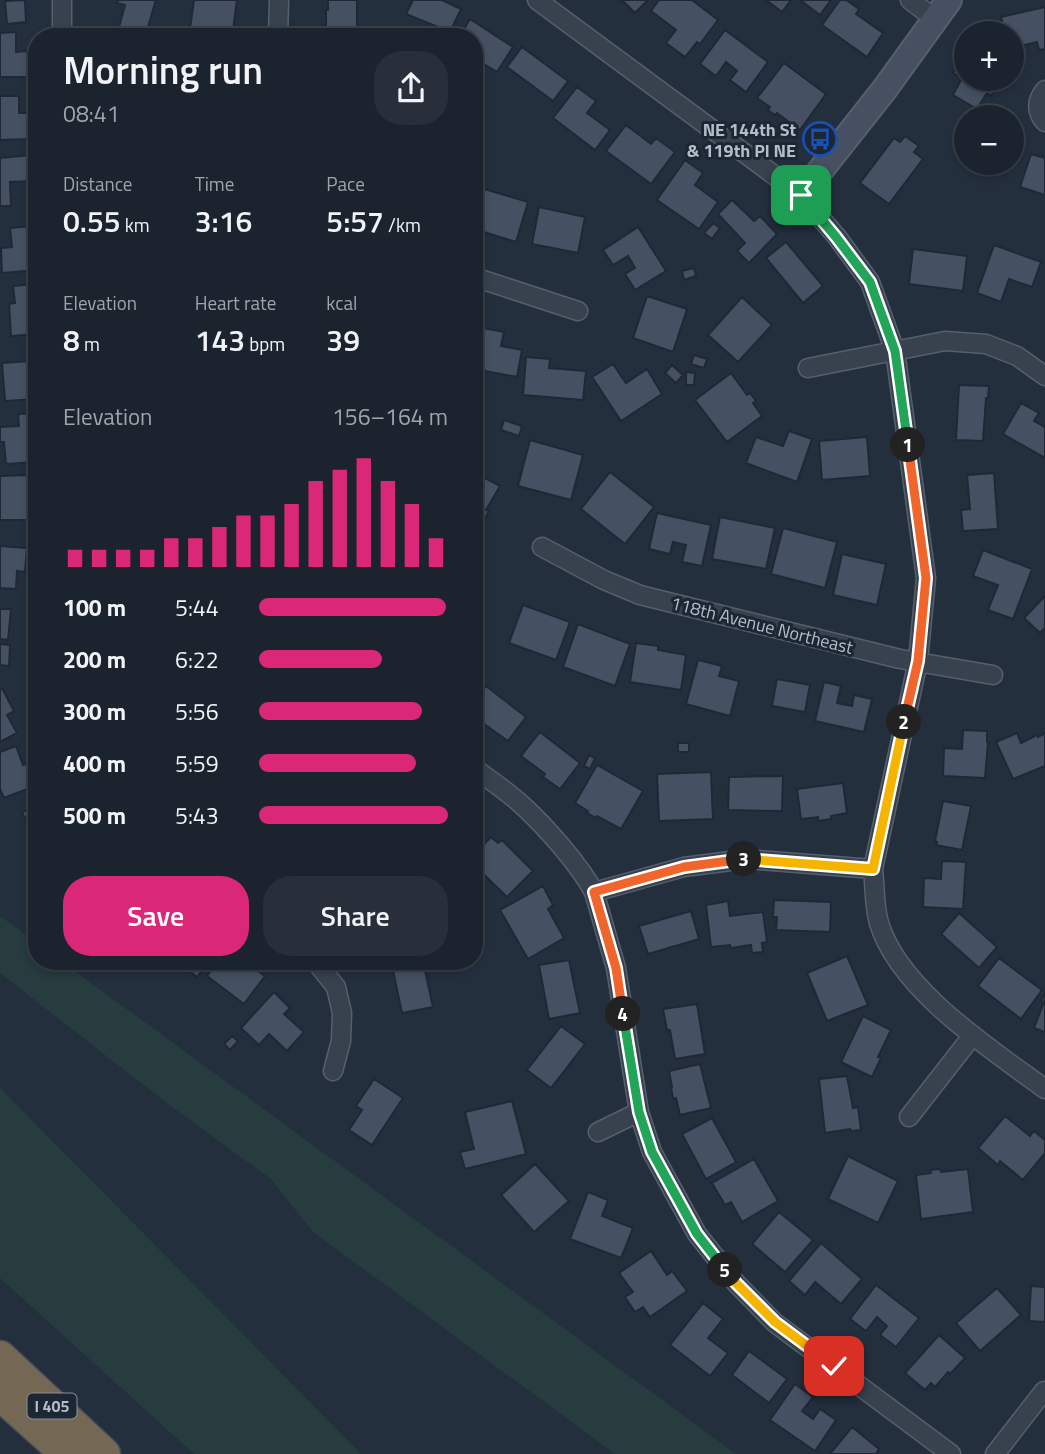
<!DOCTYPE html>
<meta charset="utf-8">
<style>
body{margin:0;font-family:"Titillium Web",sans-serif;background:#282f3a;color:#f1f3f6;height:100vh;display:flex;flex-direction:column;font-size:26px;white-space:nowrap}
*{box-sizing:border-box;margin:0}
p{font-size:23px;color:#a0a4aa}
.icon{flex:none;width:38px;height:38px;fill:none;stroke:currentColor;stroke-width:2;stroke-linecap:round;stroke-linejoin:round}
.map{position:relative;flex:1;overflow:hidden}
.panel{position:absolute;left:28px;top:28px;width:455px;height:942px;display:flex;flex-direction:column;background:#1b232e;border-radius:28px;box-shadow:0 4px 10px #0003,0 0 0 2px #39404a}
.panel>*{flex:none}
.controls{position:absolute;left:954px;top:21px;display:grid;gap:14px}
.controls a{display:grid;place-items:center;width:70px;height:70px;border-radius:50%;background:#1b232e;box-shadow:0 4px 10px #0003,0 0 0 2px #39404a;font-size:35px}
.pin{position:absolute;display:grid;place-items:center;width:60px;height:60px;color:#fff;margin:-30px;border-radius:14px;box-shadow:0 4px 10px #0006}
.km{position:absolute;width:35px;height:35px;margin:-18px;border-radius:50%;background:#222;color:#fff;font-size:19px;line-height:35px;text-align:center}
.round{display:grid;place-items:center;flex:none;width:74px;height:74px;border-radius:28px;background:#282f3a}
.headline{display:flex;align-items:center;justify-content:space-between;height:119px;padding:0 35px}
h1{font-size:38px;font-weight:600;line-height:52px}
.stats{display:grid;grid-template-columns:repeat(3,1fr);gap:10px;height:119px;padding:7px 35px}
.stats div{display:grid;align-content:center}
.stats b{font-size:30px;font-weight:600}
.stats small{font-size:19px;font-weight:400}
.stats p{font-size:19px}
.chart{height:196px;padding:14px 35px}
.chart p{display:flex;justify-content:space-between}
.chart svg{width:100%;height:126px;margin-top:7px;stroke:#db2777;stroke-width:6}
.button{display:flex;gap:14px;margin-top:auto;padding:14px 35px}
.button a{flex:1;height:80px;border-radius:28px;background:#db2777;color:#fff;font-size:28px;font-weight:600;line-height:80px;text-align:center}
.button a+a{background:#282f3a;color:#f1f3f6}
ul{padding:0 35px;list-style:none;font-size:23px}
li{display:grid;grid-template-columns:112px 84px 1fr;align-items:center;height:52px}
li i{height:18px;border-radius:9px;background:#db2777}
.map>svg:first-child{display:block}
.green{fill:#263c3f}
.building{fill:#455162;stroke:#1f2835;stroke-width:2}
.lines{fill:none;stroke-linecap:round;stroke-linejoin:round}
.street-casing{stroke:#565f6c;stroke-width:21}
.secondary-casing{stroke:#565f6c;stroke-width:28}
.highway-casing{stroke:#434c59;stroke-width:35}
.street{stroke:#38414e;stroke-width:18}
.secondary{stroke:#465061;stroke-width:24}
.highway{stroke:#746855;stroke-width:32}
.split-1-casing{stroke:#fff;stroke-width:14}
.split-2-casing{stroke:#fff;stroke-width:14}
.split-3-casing{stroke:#fff;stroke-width:14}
.split-4-casing{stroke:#fff;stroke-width:14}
.split-5-casing{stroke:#fff;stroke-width:14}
.split-6-casing{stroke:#fff;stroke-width:14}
.split-1{stroke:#22a559;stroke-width:9}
.split-2{stroke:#f0652b;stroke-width:9}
.split-3{stroke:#f5b400;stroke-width:9}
.split-4{stroke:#f0652b;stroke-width:9}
.split-5{stroke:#22a559;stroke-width:9}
.split-6{stroke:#f5b400;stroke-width:9}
.labels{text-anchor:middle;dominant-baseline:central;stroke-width:6;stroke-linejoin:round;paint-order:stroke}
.shield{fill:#1d2633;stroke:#878f9c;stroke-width:2}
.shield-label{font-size:16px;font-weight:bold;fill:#b4bcc9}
.poi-label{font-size:18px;font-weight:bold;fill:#b4bcc9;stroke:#1d2633;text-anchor:end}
.street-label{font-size:18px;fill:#b4bcc9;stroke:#1d2633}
</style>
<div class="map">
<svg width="1045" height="1454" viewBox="0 0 1045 1454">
<rect width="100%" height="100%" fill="#242f3e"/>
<path class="green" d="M0,916L37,943V961H61L736,1454H615L312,1231L271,1179L168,1104L0,973Z
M0,1088L361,1454H194L0,1278Z"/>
<path class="building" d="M25,0L26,22L7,24L5,1Z
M118,0H156L145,37H138L118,31L125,5L117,3Z
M194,0H237L233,30L229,29L228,37H204L189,35Z
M328,0H357V37H321V26H326V10H328Z
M413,0H442L461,9L450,32L406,14Z
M619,0H648L635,13L623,1L622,3Z
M659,0H692L718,20L700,44L697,42L685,57L666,43L676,30L651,11Z
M766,0H791L782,12Z
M800,0H831L820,15Z
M840,0H846L859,9L856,14L883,33L867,57L822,25Z
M1045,7V49L1039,50L1037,42L1012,48V33H1005L1001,17Z
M470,19L513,47L497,72L474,58V37H459Z
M725,30L768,62L746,92L730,80L737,71L726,62L716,76L700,64Z
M16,32V52L27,51L28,77H0V33Z
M522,47L568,81L553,101L507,67Z
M962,59L966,61V79H1001L991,96L987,93L977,109L953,95L962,78L953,73Z
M784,63L826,94L800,130L777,113L775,115L768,110L770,107L757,98Z
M577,87L596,101L587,113L610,130L595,150L553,118Z
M0,96H19V113H29L30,139L0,140Z
M626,125L651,144L656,138L675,152L651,184L606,151Z
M1012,129L1017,136L1013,138L1023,152L1012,160Z
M905,136L919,146L914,152L923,159L889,204L860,183L894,138L900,142Z
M1031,154L1045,158V195L1020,187Z
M31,155L32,181L10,182L11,206H0V158Z
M685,160L703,173L695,185L718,202L699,229L657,200Z
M481,188L528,202L516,242L474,229V210Z
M732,200L754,221L760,216L777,234L749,263L737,251L745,243L718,214Z
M539,207L585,217L578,253L532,244Z
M713,223L720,228L712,239L704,233Z
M33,226L35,243H36L37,270L2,273L1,248L12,247L10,228Z
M638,227L666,271L635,290L625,274L635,268L628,256L613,265L603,250Z
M786,242L823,286L803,303L766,258Z
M994,245L1041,262L1032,287L1009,279L1001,302L977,293Z
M913,249L967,256L963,291L909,284Z
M694,268L696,276L684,280L682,271Z
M36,284L37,300L34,301L37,334L11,336L9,304L15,303L13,286Z
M647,296L687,309L673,352L633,338Z
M742,297L772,325L738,362L708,335Z
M478,327L504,332L501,346L522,350L517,377L474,369V345Z
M694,355L707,359L704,368L691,364Z
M526,357L550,359L549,368L586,371L583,400L523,395Z
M32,361L34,381H37V399L5,401L2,363Z
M613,364L626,383L647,369L662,394L621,421L592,377Z
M672,365L683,375L676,383L665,373Z
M686,372L695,373L694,385H686Z
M731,373L747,395L750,393L756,401L753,403L762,416L727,442L695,400Z
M959,385L989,386L988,398H986L983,441L956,440Z
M1021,403L1039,413L1034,421L1045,427V458L1003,434Z
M37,413V441L33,442L35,462L6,464L4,442H0V427L19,426L18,414Z
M504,420L522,426L519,436L501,430Z
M789,431L812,439L797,482L746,463L756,437L783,446Z
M867,437L870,476L822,480L819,441Z
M530,440L583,455L571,500L518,486Z
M474,472L500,486L486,510L489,511L484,520L482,518L476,528L474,527Z
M610,472L654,507L625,544L581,509Z
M994,473L998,529L963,531L961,510L970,509L967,475Z
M27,475V495H35V520H0V476Z
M657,513L711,525L702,566L682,562L686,545L673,542L670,554L649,549Z
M720,517L775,528L766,569L712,559Z
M783,528L837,542L825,588L771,574Z
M476,539L480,563L474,564V540Z
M0,546L27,548L25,572L17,571L16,589L0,588Z
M983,550L1032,569L1013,619L988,610L998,585L973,576Z
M842,554L886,564L877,605L833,595Z
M1045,596V628L1040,633L1024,618Z
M523,605L570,622L556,660L509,643Z
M0,609H11L8,640L0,639Z
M578,624L630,644L615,686L563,667Z
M636,643L658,646V650L686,655L681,690L630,682Z
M0,644L10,645L9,666L0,665Z
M698,660L722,666L719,676L739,681L730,716L686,704Z
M777,679L810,685L805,712L772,706Z
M824,682L841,686L837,703L852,706L854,695L872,699L864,732L815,721Z
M486,686L526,717L508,741L484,724L482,727L474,721V702Z
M2,688L14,711L7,715L17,733L0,742V690Z
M963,730L987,731V742H988L985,778L943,776L944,748L962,749Z
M540,732L580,763L560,789L543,777L545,774L521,756Z
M1017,733L1021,743L1037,735L1038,737L1045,733V766L1013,779L996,742Z
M678,743H689V752H678Z
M16,746L23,765L27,764L35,786L4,798L0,789V752Z
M589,755L595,758L590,769L584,766Z
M597,765L643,791L621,829L597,816L596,818L587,813L588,811L575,803Z
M711,772L713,819L659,821L657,774Z
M783,776L782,811L728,810L729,777Z
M843,783L847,813L831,816V819L818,821V817L801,819L797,789Z
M943,801L971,806L962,850L936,845L937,842L935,841Z
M37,803V835L22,813Z
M491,837L498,843L502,840L533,871L507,897L474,865V854Z
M942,861L966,862L963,909L923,907L924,878L941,879Z
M543,886L553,905L548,909L564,938L528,959L500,910Z
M774,900L831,902L830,932L776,930L777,917H773Z
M728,901L730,916L763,912L767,942L762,943L763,952L752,953L751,945L731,948L730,945L711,947L706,905Z
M691,911L699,939L648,954L639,926Z
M959,913L997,947L979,968L941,934Z
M847,956L868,1005L827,1021L807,973Z
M999,958L1042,990L1021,1019L978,986Z
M569,960L580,1013L549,1019L539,965Z
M177,961H209L197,977Z
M218,961H231L241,968L246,962L265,976L244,1004L207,976Z
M391,961H423L433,1007L402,1013Z
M274,992L290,1008L284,1014L304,1032L287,1051L269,1034L259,1045L241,1028Z
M1045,993V1032L1034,1028L1044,1002L1041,1001Z
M697,1004L705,1054L675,1059L670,1030H667L663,1009Z
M863,1016L891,1030L878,1057L881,1058L872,1077L841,1062Z
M561,1026L585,1044L551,1088L527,1070Z
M232,1036L238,1041L230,1050L224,1044Z
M700,1064L711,1108L680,1115L676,1098L673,1099L671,1087H672L669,1071Z
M847,1076L853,1108L858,1107L861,1130L851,1131L850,1129L825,1133L819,1079Z
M374,1079L403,1098L372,1145L349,1130L362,1110L356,1106Z
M512,1101L526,1154L465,1169L460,1152L474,1149L465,1112Z
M1005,1116L1030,1136L1034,1131L1045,1140V1153L1023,1180L1000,1161L998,1165L978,1148Z
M712,1118L736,1162L706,1179L682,1134Z
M848,1156L898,1181L878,1223L828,1199Z
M754,1159L778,1201L742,1222L731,1202L725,1205L712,1183Z
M535,1164L569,1201L534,1232L501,1195Z
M940,1169L941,1172L968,1169L973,1212L921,1219L916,1175L931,1173L930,1170Z
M588,1192L608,1200L602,1216L633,1228L621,1258L570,1239Z
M779,1212L813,1240L785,1272L752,1244Z
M821,1243L862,1279L841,1304L815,1282L805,1295L789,1281Z
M651,1251L667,1275L672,1271L687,1291L650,1317L643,1307L635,1312L625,1297L633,1292L619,1273Z
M876,1285L919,1318L896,1347L880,1335L887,1326L877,1317L866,1331L850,1319Z
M1031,1286L1045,1287V1322L1029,1321Z
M997,1288L1021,1315L980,1351L956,1323Z
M703,1303L723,1319L708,1338L728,1353L710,1376L670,1345Z
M939,1335L965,1358L950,1374L948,1372L935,1387L931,1383L925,1390L905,1373Z
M749,1351L787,1379L769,1403L732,1375Z
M795,1384L813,1397L802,1411L813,1419L820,1409L836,1420L815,1451L770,1420Z
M852,1427L879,1449L876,1454H830Z"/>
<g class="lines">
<g class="street-casing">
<path id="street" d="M537,0L801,195L837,237L870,282L895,351L926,578L918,661L873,869
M910,0L935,19
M62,37V0
M278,37L279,0
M1045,90C1036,101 1036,112 1045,122
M474,277L578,311
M808,368L945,341L986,344L1017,356L1045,376
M542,547L604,580L640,595L900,659L993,675
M474,768C490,780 507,791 522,805C545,826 579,864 594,892L616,968L639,1112L652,1152L697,1234L736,1283L775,1323L951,1454
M594,892L684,867L746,859L873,869C875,886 874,906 879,923C899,990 991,1049 1045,1089
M315,961L336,987L342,1013L341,1041L333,1071
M909,1117L973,1035
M598,1132L639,1112
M995,1454L1044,1391"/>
</g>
<g class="secondary-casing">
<path id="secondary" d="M801,195L884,90L949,0"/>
</g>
<g class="highway-casing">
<path id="highway" d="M0,1357L104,1454
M0,1394L67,1454"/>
</g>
<use href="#street" class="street"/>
<use href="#secondary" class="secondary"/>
<use href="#highway" class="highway"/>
</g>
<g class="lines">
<g class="split-1-casing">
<path id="split-1" d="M801,195L836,237L870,282L895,351L908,445"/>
</g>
<g class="split-2-casing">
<path id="split-2" d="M904,722L918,661L926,578L908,445"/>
</g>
<g class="split-3-casing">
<path id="split-3" d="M744,859L873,869L904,722"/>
</g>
<g class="split-4-casing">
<path id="split-4" d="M623,1014L616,968L594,892L684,867L744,859"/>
</g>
<g class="split-5-casing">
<path id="split-5" d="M623,1014L639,1112L652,1152L697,1234L725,1270"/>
</g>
<g class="split-6-casing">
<path id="split-6" d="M725,1270L736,1283L775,1322L834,1366"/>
</g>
<use href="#split-1" class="split-1"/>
<use href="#split-2" class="split-2"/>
<use href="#split-3" class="split-3"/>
<use href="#split-4" class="split-4"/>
<use href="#split-5" class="split-5"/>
<use href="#split-6" class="split-6"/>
</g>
<defs>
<g id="bus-ring" transform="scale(1.75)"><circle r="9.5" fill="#1d2633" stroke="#1a4fb4" stroke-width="1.5"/><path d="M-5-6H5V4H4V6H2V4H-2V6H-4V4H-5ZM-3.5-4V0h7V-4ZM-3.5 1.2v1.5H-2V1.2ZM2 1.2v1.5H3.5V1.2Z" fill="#1a4fb4"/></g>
</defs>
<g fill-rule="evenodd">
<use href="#bus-ring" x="820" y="139"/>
</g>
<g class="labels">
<rect class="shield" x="27.5" y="1393.5" width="49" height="25" rx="5"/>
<g class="shield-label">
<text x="52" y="1406">I 405</text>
</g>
<g class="poi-label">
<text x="796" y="129">NE 144th St<tspan x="796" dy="21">&amp; 119th Pl NE</tspan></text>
</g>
<g class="street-label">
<text transform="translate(762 625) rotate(14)">118th Avenue Northeast</text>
</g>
</g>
</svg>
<div class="controls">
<a>+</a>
<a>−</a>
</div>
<div class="pin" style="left:801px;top:195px;background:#1e9e55"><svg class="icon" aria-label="arrive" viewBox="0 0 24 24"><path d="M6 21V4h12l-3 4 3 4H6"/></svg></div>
<div class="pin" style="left:834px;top:1366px;background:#d93025"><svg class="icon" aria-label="check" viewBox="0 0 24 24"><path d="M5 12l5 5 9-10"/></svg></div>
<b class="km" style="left:908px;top:445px">1</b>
<b class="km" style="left:904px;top:722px">2</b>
<b class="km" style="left:744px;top:859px">3</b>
<b class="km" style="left:623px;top:1014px">4</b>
<b class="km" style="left:725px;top:1270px">5</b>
<section class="panel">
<div class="headline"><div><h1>Morning run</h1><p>08:41</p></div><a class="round"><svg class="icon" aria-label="share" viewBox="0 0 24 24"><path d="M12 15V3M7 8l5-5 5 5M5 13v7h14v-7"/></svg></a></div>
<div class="stats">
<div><p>Distance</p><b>0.55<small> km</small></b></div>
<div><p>Time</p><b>3:16</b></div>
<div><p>Pace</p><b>5:57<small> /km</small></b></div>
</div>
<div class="stats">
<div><p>Elevation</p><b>8<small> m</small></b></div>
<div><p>Heart rate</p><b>143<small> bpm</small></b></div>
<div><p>kcal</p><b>39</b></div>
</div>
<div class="chart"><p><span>Elevation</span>156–164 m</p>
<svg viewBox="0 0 160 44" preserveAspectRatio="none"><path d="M5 44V38M15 44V38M25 44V38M35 44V38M45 44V34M55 44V34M65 44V30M75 44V26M85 44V26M95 44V22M105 44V14M115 44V10M125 44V6M135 44V14M145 44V22M155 44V34"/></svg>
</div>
<ul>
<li><b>100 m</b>5:44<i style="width:99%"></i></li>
<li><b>200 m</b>6:22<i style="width:65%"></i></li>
<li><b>300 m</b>5:56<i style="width:86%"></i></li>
<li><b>400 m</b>5:59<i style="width:83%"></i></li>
<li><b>500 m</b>5:43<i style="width:100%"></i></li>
</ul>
<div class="button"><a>Save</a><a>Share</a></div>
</section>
</div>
